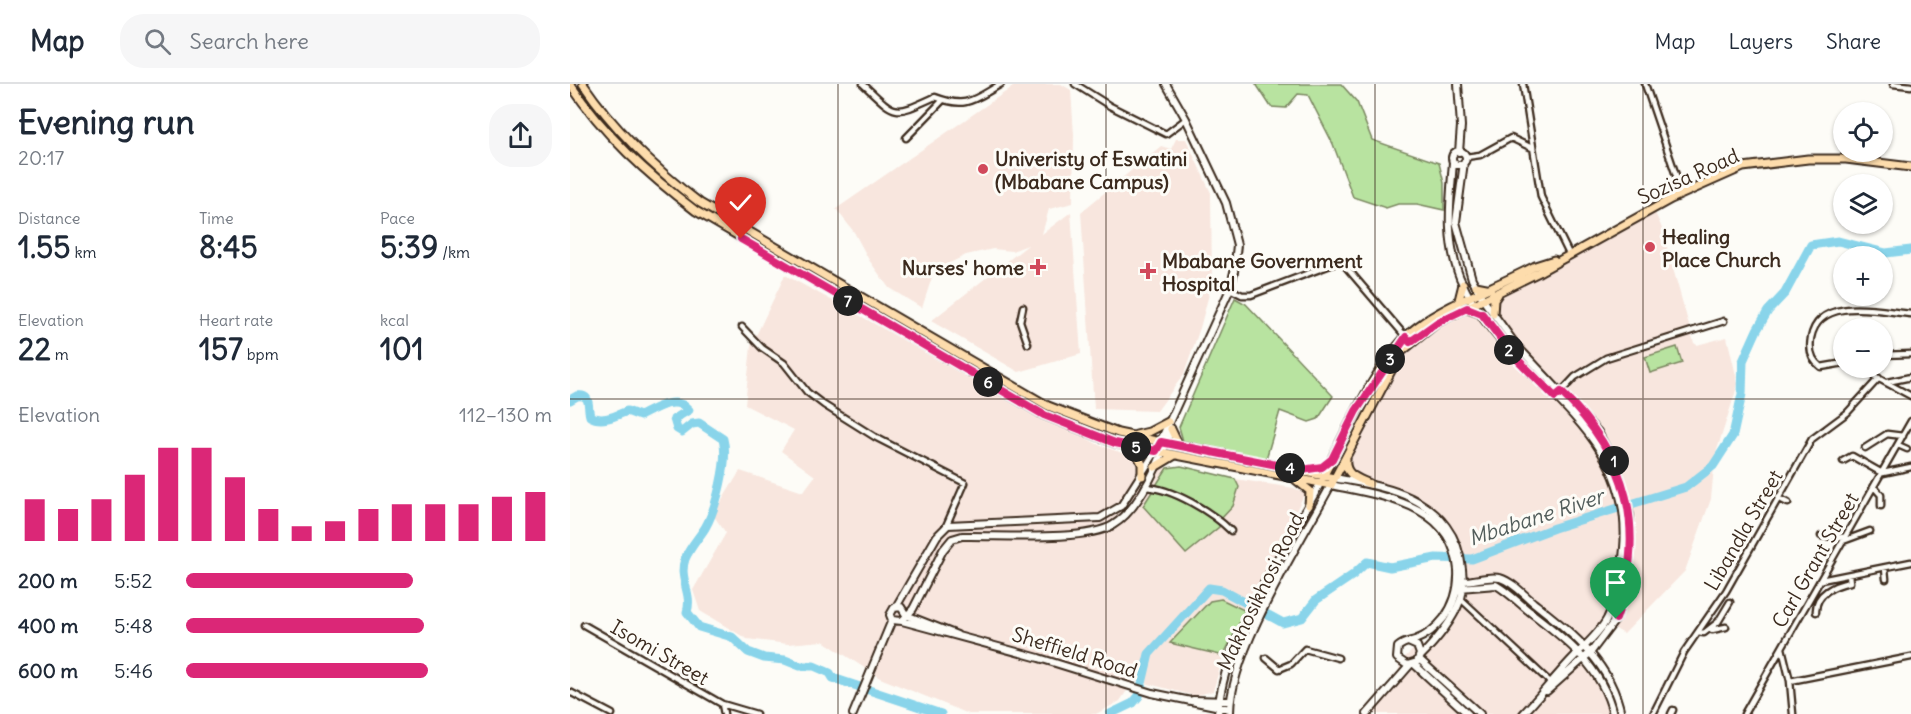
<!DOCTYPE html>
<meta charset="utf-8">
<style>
body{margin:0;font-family:Delius,sans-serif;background:#f6f6f7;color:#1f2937;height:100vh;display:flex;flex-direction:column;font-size:22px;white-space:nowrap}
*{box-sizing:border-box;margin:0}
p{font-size:20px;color:#747a83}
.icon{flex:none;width:33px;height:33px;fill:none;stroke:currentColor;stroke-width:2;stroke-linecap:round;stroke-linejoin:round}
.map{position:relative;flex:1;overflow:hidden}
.panel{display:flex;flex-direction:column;background:#fff;width:570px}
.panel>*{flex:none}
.fabs{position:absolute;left:1263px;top:18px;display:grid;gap:12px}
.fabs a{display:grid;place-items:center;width:60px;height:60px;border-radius:50%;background:#fff;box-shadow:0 2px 4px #0004;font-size:30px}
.pin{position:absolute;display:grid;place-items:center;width:51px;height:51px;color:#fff;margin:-62px -26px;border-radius:50% 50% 50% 0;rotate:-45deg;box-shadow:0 0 6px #0007}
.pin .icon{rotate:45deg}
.km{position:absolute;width:30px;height:30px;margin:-15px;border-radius:50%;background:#222;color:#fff;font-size:16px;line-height:30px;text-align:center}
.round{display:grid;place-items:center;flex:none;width:63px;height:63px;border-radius:24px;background:#f6f6f7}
.summary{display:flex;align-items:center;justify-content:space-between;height:102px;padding:0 18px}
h1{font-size:33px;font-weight:700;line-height:45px}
.stats{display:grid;grid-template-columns:repeat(3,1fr);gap:9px;height:102px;padding:6px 18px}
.stats div{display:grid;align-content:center}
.stats b{font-size:30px;font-weight:700}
.stats small{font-size:16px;font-weight:400}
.stats p{font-size:16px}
.chart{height:168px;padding:12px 18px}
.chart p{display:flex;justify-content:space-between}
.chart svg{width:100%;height:108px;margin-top:6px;stroke:#db2777;stroke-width:6}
ul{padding:0 18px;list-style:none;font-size:20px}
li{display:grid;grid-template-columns:96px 72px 1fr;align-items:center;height:45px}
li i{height:15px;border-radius:8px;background:#db2777}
header{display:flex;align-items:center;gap:36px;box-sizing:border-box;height:84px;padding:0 30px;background:#fff;border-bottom:2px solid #e0e1e3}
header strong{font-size:28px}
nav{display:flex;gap:33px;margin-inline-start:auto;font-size:21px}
.search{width:420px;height:54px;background:#f6f6f7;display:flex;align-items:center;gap:15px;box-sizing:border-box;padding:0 21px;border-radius:24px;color:#747a83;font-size:22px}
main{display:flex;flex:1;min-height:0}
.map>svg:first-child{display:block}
.built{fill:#f8e6de}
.green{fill:#b8e3a0;stroke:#7a865f;stroke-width:1.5}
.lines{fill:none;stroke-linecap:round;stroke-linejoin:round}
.river{stroke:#89d4ea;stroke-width:9}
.street-casing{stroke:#3b2a1e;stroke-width:9}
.secondary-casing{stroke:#3b2a1e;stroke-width:10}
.primary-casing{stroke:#3b2a1e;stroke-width:11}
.street{stroke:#fdfcf7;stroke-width:4.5}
.secondary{stroke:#fdfcf7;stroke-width:6}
.primary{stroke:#fddcac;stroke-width:7}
.route-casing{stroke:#fff;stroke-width:12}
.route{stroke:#db2777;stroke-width:8}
.grid{fill:none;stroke:#3b2a1e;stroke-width:1.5;stroke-opacity:0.55}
.poi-dot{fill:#d1495b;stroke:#fdfcf7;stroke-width:2}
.labels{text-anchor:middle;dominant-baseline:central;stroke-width:6;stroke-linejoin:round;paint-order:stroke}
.poi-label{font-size:20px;font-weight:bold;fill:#3b2a1e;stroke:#fdfcf7;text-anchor:start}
.street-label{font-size:20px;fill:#3b2a1e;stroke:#fdfcf7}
.water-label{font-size:21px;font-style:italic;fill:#525d5b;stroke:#fdfcf7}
</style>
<header>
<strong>Map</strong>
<div class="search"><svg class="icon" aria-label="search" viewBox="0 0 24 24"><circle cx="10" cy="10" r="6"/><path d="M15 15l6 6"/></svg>Search here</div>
<nav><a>Map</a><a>Layers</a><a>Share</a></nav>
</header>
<main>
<section class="panel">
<div class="summary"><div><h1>Evening run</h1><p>20:17</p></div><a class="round"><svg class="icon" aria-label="share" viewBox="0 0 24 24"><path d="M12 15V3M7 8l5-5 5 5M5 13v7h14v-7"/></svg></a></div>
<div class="stats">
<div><p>Distance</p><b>1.55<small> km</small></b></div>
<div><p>Time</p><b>8:45</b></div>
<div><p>Pace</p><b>5:39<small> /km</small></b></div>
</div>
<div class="stats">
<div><p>Elevation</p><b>22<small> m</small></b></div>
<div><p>Heart rate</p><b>157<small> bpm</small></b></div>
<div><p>kcal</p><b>101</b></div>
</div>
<div class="chart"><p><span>Elevation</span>112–130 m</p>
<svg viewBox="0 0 160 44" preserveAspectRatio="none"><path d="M5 44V27M15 44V31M25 44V27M35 44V17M45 44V6M55 44V6M65 44V18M75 44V31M85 44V38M95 44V36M105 44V31M115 44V29M125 44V29M135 44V29M145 44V26M155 44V24"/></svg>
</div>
<ul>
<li><b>200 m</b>5:52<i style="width:62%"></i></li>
<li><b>400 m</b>5:48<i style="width:65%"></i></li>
<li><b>600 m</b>5:46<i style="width:66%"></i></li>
</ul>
</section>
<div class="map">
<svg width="1341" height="630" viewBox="0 0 1341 630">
<rect width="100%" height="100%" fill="#fdfcf7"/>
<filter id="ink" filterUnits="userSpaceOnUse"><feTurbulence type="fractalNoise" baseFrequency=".0167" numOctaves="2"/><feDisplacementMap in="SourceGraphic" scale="12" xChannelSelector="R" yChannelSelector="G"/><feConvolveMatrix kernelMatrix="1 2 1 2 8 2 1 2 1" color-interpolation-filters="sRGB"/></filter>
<g filter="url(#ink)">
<path class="built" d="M447,0H491L501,6L504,51L503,119L479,125L472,150L501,128L511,270L449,288L361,237L458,161L442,167L423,165L396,171L364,187L352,224L319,204L299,176L284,148L266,125Z
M606,55H616L641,109L642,199L630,244L614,290L587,327L524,325L511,128L591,62L601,65Z
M1083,124L1091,142L1124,259L1127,261L1157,253L1168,300L1145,372L1141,415L1115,487L1054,550L1044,544L1022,568L1033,585L1051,630H797L820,604L828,590L830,578L847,562L856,561L883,531L891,515L877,442L841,414L764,394L821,285L851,249Z
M215,191L529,361L597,384L611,382L665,395L724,404L735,409L654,570L643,607L625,612L564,596L550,617L526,630H399L310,594L253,557L218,560L177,555L130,527L123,506L156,449L143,431L170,387L233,408L245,392L211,367L224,346L175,321L181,262Z"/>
<path class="green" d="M686,0H771L787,18L802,56L869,79L874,99V126L847,120H828L816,124L783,113L763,60L738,11L728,10L716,24L701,23Z
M665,214L676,220L763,312L748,335L739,338L710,327L696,375L613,357L609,343Z
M1107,263L1112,279L1080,289L1075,273Z
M611,382L665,395L669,403L663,422L650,436L649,443L616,470L573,422L597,384Z
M651,515L676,527L654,570L650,571L600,559L640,517Z"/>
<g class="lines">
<path class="river" d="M0,316L7,312C22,310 17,323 20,332C32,339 45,332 57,327L70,332C84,325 106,310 119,326L104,335L107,345L112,348L122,340L129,339L153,355C159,376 146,425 135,444C128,455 120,463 115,475C108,495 123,509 117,528L129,543L162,553L178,568L194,574L215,576L230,582H244L260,589L263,594L371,630
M540,630L563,619L569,612L579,570L639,504L652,506L713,539L732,534L746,516L783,491L797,478L820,483L866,474L902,475L984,444L1116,403L1143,382L1163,351L1172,310L1173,277L1187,246L1198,227L1215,209L1241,161L1268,157L1316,169L1341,166"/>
<g class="street-casing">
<path id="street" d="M293,0C327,32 323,32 365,13C397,25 403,16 431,0
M505,0L540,22L596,50L616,35
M953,0L971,113L999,170
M1075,0L1112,109
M1323,0L1341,2
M336,54L373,16
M896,73L910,71L941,54L962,64
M660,205L672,211H681L771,177L836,253
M453,223L450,237L458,260
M172,243L192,264L214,279L237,308L254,321L305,353L395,399L376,442
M1312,271L1341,270
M1274,279L1251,283C1241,276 1239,266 1241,254C1249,210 1313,228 1341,230
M1289,284L1341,312
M1317,298L1341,293
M990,309L1005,293L1036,274L1154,237
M1328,361L1337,365
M1295,364L1317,350L1333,352
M1273,377L1282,372L1312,389
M1313,389L1341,383
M575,403C602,404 642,428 661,447
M1304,403L1311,411V422
M1208,414L1218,419
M1251,452L1275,453
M1273,457L1300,447
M1315,484L1316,495
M1251,496L1341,478
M891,515L981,599
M1246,528C1245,509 1265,501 1280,498L1279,491
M14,541L152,620L186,630
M1142,546L1156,543
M1128,548L1134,549L1148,538L1160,518
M1212,564L1220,597L1223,630
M696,574L709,585L721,580L735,565L768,574
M1220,597L1341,573
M0,608L42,630
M152,620L154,630
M1083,630L1114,568L1156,507L1242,355L1277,329L1309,294
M1101,630L1103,626
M1174,630L1341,337"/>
</g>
<g class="secondary-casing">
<path id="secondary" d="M888,0L891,42L889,68
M882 74a7 7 0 1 1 14 0a7 7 0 1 1-14 0Z
M883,78C880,117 875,156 890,194C934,298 1065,336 1054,464C1052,488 1048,513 1037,535C1029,550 1013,563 1001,576C985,593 970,612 953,630
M894,78L886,138L902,195L914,217L946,261L1028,348L1047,385L1060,431L1059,481L1046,535L1021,568L977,607
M764,394C790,399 817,402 841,414C870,428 889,452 892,485C893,495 894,508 890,517C882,538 865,558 849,574
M889,497C903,498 918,491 930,494C943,498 954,511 964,519C1003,550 1041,579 1051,630
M890,504L926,501C938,508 948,518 959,527C996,555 1032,583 1043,630
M326,523L367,452L378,441L530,434L551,422L586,367L660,205L664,188L667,161L656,119L616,35L596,0
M332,537L469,574L582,609L660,625
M387,551L336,531L331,523L324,524L320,531L322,536L332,537L343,525L373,466L382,455L392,452C428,451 514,458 543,441C571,424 592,373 601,344
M849,575L910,630
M844,580L898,630
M623,616L660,617
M283,630L322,536
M648,630C653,553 715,466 751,398
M660,630C659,569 731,457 761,401C813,412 883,420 888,486C889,504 885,519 874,534C867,543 856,552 845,556C838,558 834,558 828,563L827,574L837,581L847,578L850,570L847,562L838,558
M797,630L840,581"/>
</g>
<g class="primary-casing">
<path id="primary" d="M0,0C34,51 77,90 126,127L474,331L545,359L761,401L831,268L868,238L969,188L1101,115L1173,83L1238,75H1276L1341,83
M13,0C45,47 85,85 130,119L478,322L548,349L764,394
M906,202L921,205
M888,220L893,200
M898,225L912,230
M923,230L924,216L928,210
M601,345L609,362
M566,351L579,348L598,338
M564,363L572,380V392
M776,375C774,391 787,394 800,400
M585,383L605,371
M753,393C774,352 810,270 847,243C879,219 928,202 965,182L984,176
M725,395L740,407L739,421"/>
</g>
<use href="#street" class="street"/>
<use href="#secondary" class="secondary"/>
<use href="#primary" class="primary"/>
</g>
</g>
<g class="lines" filter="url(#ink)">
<g class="route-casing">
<path id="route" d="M171,155L474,331L545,359L586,367L591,358L732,386L752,383L762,375L786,327L836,253L840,258L868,238L897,224L912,230L944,272L985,313L991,308C1059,373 1077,446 1046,535"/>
</g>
<use href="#route" class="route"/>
</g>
<path class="grid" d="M268,0V630M536,0V630M805,0V630M1073,0V630M0,315H1341"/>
<g class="poi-dot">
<circle cx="413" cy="85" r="6"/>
<circle cx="1080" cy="163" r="6"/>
<path d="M465 174h6v6h6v6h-6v6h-6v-6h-6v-6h6z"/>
<path d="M575 178h6v6h6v6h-6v6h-6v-6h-6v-6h6z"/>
</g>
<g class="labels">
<g class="poi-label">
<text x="425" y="74">Univeristy of Eswatini<tspan x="425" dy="23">(Mbabane Campus)</tspan></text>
<text x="1092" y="152">Healing<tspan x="1092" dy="23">Place Church</tspan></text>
<text x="592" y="176">Mbabane Government<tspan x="592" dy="23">Hospital</tspan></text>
<text x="454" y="183" text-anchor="end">Nurses' home</text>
</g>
<g class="street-label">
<text transform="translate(1118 92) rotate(-24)">Sozisa Road</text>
<text transform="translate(1173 446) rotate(-60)">Libandla Street</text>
<text transform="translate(1245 476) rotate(-60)">Carl Grant Street</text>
<text transform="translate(690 507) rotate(-64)">Makhosikhosi Road</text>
<text transform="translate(90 568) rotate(30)">Isomi Street</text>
<text transform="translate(505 568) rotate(17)">Sheffield Road</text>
</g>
<g class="water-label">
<text transform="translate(966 433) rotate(-18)">Mbabane River</text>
</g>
</g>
</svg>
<div class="fabs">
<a><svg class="icon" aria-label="locate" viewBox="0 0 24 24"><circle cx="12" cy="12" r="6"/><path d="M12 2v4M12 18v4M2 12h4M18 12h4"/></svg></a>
<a><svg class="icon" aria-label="layers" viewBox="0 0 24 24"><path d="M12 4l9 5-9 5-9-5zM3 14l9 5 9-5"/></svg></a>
<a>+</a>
<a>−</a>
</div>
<div class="pin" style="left:1046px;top:535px;background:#1e9e55"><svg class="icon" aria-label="arrive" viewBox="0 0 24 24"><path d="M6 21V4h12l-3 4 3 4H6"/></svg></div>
<div class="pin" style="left:171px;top:155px;background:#d93025"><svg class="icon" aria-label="check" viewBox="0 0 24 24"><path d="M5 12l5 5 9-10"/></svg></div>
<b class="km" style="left:1044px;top:377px">1</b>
<b class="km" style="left:939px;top:266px">2</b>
<b class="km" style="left:820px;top:275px">3</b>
<b class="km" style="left:720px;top:384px">4</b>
<b class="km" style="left:566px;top:363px">5</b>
<b class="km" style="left:418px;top:298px">6</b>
<b class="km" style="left:278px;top:217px">7</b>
</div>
</main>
